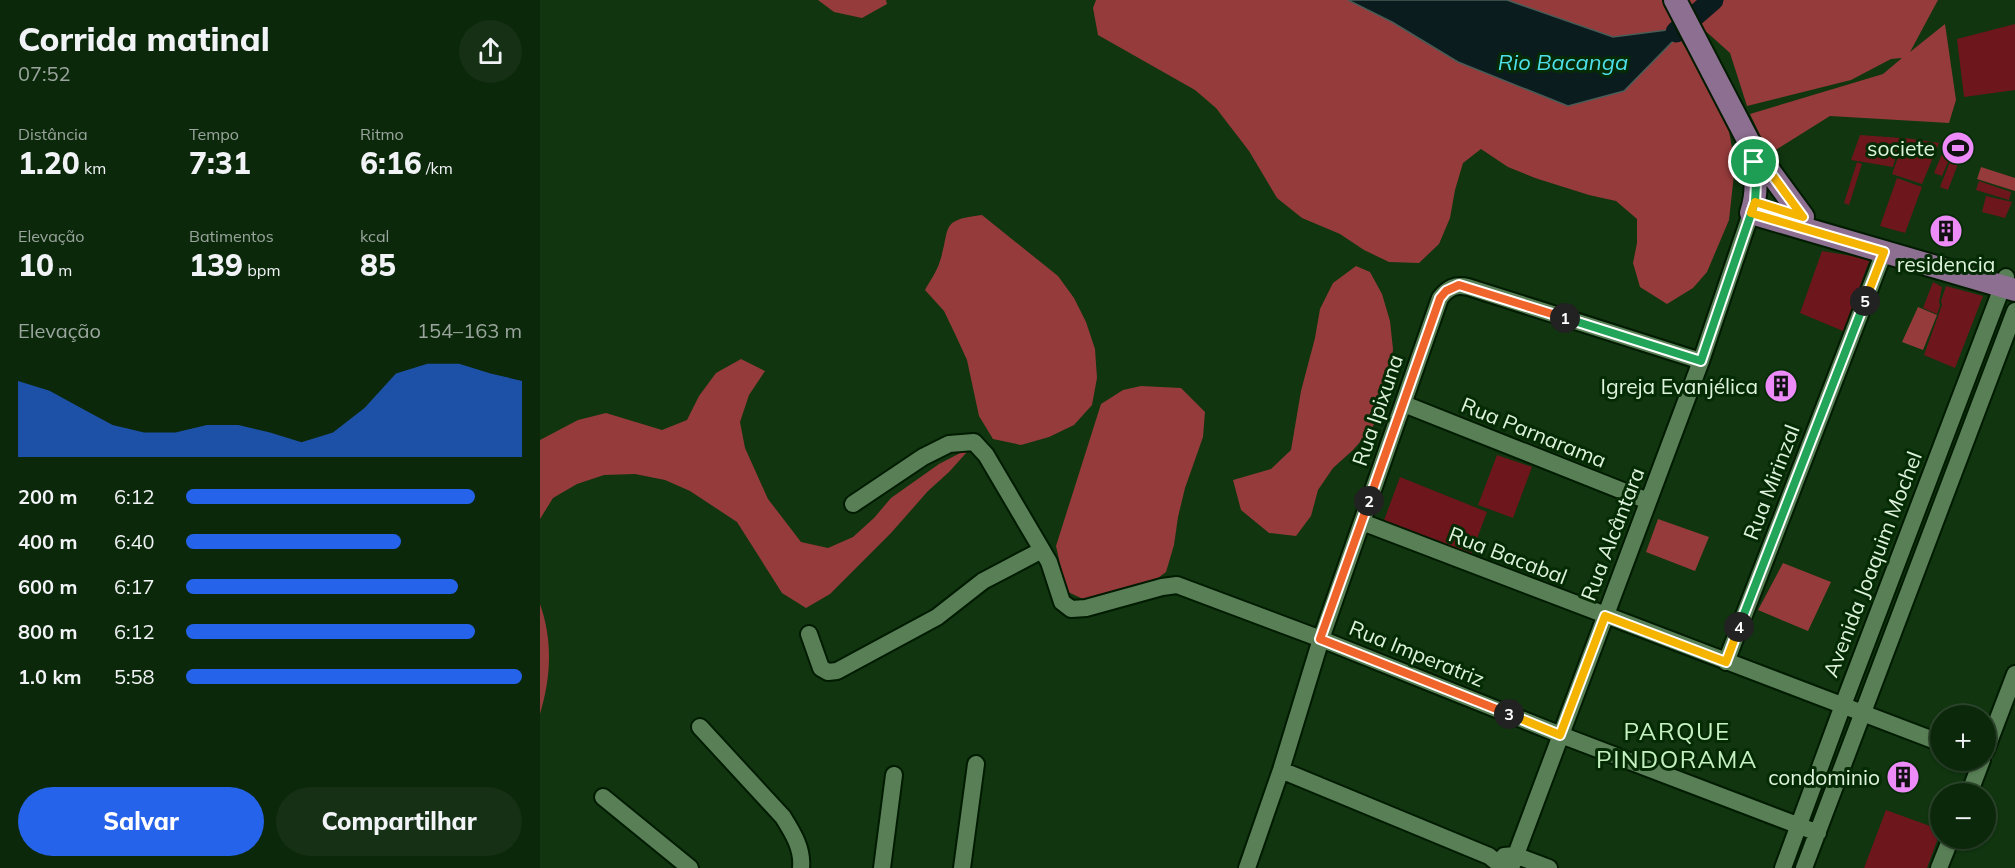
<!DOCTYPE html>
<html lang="pt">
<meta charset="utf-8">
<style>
body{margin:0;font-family:Mulish,sans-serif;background:#153014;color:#f1f3f6;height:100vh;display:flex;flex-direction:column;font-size:22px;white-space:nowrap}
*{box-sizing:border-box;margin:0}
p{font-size:20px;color:#9aa69d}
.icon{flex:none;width:33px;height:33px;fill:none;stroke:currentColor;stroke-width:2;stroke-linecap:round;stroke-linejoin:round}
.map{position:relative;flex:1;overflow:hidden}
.sheet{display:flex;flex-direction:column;background:#0c280b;width:540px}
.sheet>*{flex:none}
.tools{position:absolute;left:1390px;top:705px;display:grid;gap:12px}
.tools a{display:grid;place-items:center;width:66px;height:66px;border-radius:50%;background:#0c280b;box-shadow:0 2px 4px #0004,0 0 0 2px #2c442c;font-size:30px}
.pin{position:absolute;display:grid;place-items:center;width:51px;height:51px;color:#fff;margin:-26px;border:3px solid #fff;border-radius:50%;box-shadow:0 2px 6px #0007}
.km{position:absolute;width:30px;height:30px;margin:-15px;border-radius:50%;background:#222;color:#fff;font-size:16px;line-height:30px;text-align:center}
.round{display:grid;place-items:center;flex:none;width:63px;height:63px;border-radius:32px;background:#153014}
.head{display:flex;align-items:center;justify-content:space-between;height:102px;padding:0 18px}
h1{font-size:33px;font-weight:800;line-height:45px}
.figures{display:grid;grid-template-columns:repeat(3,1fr);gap:9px;height:102px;padding:6px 18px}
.figures div{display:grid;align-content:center}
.figures b{font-size:30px;font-weight:800}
.figures small{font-size:16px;font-weight:400}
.figures p{font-size:16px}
.chart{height:168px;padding:12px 18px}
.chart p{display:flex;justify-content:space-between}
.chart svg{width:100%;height:108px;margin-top:6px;fill:#2563eb;opacity:.7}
.button{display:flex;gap:12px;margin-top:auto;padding:12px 18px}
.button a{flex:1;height:69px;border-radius:36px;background:#2563eb;color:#fff;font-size:24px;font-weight:800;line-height:69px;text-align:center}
.button a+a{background:#153014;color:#f1f3f6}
ul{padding:0 18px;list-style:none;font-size:20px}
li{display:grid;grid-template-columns:96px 72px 1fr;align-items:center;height:45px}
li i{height:15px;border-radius:8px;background:#2563eb}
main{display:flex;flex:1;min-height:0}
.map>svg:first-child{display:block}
.green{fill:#6d171c}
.forest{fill:#953b3b}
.water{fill:#0a1c1e;stroke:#4a5c57;stroke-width:1.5}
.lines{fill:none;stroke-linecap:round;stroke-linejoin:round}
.river{stroke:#0a1c1e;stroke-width:21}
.minor-casing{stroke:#011b01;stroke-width:20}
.major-casing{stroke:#011b01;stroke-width:26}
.minor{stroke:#587f55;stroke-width:16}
.major{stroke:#8d6f91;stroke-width:22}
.split-1-casing{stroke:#fff;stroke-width:12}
.split-2-casing{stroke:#fff;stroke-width:12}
.split-3-casing{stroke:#fff;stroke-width:12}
.split-4-casing{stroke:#fff;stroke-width:12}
.split-5-casing{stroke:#fff;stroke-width:12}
.split-6-casing{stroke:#fff;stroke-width:12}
.split-1{stroke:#22a559;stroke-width:8}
.split-2{stroke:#f0652b;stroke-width:8}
.split-3{stroke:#f0652b;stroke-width:8}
.split-4{stroke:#f5b400;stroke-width:8}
.split-5{stroke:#22a559;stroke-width:8}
.split-6{stroke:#f5b400;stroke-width:8}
.labels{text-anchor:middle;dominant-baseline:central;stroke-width:6;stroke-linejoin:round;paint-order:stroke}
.poi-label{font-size:21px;fill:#def3dc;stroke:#052b05;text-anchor:end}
.street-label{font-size:21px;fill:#def3dc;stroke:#052b05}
.water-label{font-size:22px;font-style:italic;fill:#4fdfea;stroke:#052b05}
.quarter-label{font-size:24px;letter-spacing:1.5px;fill:#c5f0c1;stroke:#052b05}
</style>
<main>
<section class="sheet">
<div class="head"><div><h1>Corrida matinal</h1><p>07:52</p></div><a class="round"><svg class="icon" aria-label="share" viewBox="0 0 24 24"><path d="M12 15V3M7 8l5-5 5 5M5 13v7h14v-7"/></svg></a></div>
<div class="figures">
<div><p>Distância</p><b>1.20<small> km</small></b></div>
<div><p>Tempo</p><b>7:31</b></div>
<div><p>Ritmo</p><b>6:16<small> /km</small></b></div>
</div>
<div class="figures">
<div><p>Elevação</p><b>10<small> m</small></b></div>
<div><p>Batimentos</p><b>139<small> bpm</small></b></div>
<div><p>kcal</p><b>85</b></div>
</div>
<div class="chart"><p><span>Elevação</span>154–163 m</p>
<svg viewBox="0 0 160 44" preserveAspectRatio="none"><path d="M0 44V13L10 17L20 24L30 31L40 34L50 34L60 31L70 31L80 34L90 38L100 34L110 24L120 10L130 6L140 6L150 10L160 13V44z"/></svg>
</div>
<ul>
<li><b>200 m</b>6:12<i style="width:86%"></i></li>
<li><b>400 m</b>6:40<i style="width:64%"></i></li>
<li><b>600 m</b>6:17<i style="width:81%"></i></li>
<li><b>800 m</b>6:12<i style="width:86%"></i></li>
<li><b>1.0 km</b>5:58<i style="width:100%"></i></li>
</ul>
<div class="button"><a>Salvar</a><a>Compartilhar</a></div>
</section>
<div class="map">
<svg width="1475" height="868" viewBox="0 0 1475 868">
<rect width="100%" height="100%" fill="#10350f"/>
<path class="green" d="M1475,24V90L1424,97L1417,39Z
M1320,135L1361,138L1353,167L1311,160Z
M1365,138L1399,143L1382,184L1352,174Z
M1405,147L1413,150L1402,176L1394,173Z
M1413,154L1421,156L1408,190L1400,187Z
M1317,162L1322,164L1309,205L1304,203Z
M1357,178L1382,187L1365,233L1340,226Z
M1439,181L1471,192L1469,200L1436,190Z
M1446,196L1472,202L1465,218L1442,212Z
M1282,251L1330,259L1303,331L1260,313Z
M1393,282L1402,287L1399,302L1400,306L1397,314L1383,308Z
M1406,286L1443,296L1415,368L1384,355L1402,305L1401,301Z
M957,455L992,467L973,518L938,505Z
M860,477L947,512L930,557L843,523Z
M1346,810L1401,830L1387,868H1324Z"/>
<path class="forest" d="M278,0H346L347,4L322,18L294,12Z
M556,0H808L852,22L1084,91L1138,36L1157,66L1189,131L1195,165L1189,220L1167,272L1153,288L1127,304L1100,287L1093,263L1097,243V219L1076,201L1049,195L995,178L968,167L941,149L923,163L915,190L910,218L899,244L879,263L849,262L824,250L800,234L762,218L737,198L709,151L676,108L655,90L558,35L553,8Z
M967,0H1122L1133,21L1135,29L1073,37Z
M1143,0H1398L1370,52L1405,24L1416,100L1409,123L1290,116L1229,154L1210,114L1343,74L1362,58L1351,59L1311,80L1207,106L1190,53L1151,18Z
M1441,167L1475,178V191L1437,179Z
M442,215L518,276L534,298L546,322L555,349L557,378L552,405L534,425L509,437L481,445L453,439L439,416L427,360L416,336L404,311L385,290C390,281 397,271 400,261C411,227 399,220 442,215Z
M816,266L830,272L842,294L850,321L853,349L850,377L844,404L832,428L813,450L793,468L778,490L771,516L756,536L729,533L701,510L693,480L731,469L751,450L761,391L775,338L780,309L793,283Z
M1378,307L1397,315L1383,350L1362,342Z
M201,359L225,371L209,395L200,422L205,448L228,499L261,542L288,548L313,537L334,518L351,498L399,464L424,451L427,452L409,472L388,491L351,533L290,594L266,608L242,593L197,522L150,491L125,480L95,474L64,475L37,484L13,498L0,519V440L38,420L66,413L122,430L147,420L159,396L176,373Z
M601,386L641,388L665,412L663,437L645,488L638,517L634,545L626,572L618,578L566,596L543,599L526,591L516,546L561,404L583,390Z
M1118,519L1169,537L1155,571L1106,552Z
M1243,563L1291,582L1268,631L1218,610Z
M0,604C13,641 11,677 0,714Z"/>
<path class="water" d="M808,0H967L1073,37L1135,29L1138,36L1084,91L1028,106L918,62L852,22Z"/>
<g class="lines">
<path class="river" d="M1136,32L1173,0"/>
<g class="minor-casing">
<path id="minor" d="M864,404L1108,501
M313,504L383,457L409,444L434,442L446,455L502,550L509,562L522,602L531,609L546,608L622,587L637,585L781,639L1021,735L1278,833
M822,522L1401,743
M269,634L281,668L288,672L297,671L397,617L443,581L502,550
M1186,662L1344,252
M160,727L243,817C253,833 263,849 261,868
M1446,750L1475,674
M741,770L949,856L964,868
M1429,794L1442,760
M63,797L150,868
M964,856L975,855L1009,868
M342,868L354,775
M422,868L436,764
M707,868L741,770L781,639L900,298C908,288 915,284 928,287L1161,361
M971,868L1161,361L1211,213
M1243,868L1303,705L1466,277
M1264,868L1475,311
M1399,868L1411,838"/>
</g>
<g class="major-casing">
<path id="major" d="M1135,0L1211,146L1263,217
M1211,146C1215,169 1219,190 1211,213L1475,290"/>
</g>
<use href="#minor" class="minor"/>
<use href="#major" class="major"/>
</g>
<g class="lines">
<g class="split-1-casing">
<path id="split-1" d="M1025,318L1161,361L1215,202L1216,184L1214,162"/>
</g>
<g class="split-2-casing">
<path id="split-2" d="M829,501L900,298L906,291L919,285L1025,318"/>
</g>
<g class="split-3-casing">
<path id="split-3" d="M829,501L780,639L969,714"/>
</g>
<g class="split-4-casing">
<path id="split-4" d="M969,714L1020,735L1065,616L1186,662L1199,627"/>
</g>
<g class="split-5-casing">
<path id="split-5" d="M1199,627L1325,301"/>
</g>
<g class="split-6-casing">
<path id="split-6" d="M1214,162L1211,146L1263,217L1215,202L1211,213L1344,252L1325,301"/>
</g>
<use href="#split-1" class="split-1"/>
<use href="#split-2" class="split-2"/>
<use href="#split-3" class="split-3"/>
<use href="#split-4" class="split-4"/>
<use href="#split-5" class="split-5"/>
<use href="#split-6" class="split-6"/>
</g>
<defs>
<g id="stadium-disc" transform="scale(1.725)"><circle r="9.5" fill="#ed8cf9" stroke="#052b05"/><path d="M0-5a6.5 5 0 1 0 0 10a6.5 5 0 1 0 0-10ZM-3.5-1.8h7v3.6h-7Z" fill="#111"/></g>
<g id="building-disc" transform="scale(1.725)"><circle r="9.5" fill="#ed8cf9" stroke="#052b05"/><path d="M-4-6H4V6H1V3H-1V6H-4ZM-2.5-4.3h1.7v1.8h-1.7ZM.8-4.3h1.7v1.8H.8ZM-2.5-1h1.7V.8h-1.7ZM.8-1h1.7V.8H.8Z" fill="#111"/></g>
</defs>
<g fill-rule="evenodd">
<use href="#stadium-disc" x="1418" y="148"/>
<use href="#building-disc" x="1406" y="231"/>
<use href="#building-disc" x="1241" y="386"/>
<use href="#building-disc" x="1363" y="777"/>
</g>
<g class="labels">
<g class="poi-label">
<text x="1395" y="148">societe</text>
<text x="1406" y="264" text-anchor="middle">residencia</text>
<text x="1218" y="386">Igreja Evanjélica</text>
<text x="1340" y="777">condominio</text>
</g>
<g class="street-label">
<text transform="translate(837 410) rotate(-71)">Rua Ipixuna</text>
<text transform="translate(994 432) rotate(22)">Rua Parnarama</text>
<text transform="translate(1231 482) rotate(-69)">Rua Mirinzal</text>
<text transform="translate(1072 534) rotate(-69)">Rua Alcântara</text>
<text transform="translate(968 555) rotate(21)">Rua Bacabal</text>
<text transform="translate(1332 564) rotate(-69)">Avenida Joaquim Mochel</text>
<text transform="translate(877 653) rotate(22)">Rua Imperatriz</text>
</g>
<g class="water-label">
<text x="1023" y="62">Rio Bacanga</text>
</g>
<g class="quarter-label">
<text x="1137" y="731">PARQUE<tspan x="1137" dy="28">PINDORAMA</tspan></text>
</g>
</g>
</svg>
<div class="tools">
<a>+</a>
<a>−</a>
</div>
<div class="pin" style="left:1214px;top:162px;background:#1e9e55"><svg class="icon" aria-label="arrive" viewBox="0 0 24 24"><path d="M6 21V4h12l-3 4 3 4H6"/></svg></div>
<b class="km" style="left:1025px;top:318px">1</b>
<b class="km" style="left:829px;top:501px">2</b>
<b class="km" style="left:969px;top:714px">3</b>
<b class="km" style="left:1199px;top:627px">4</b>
<b class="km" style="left:1325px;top:301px">5</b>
</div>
</main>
